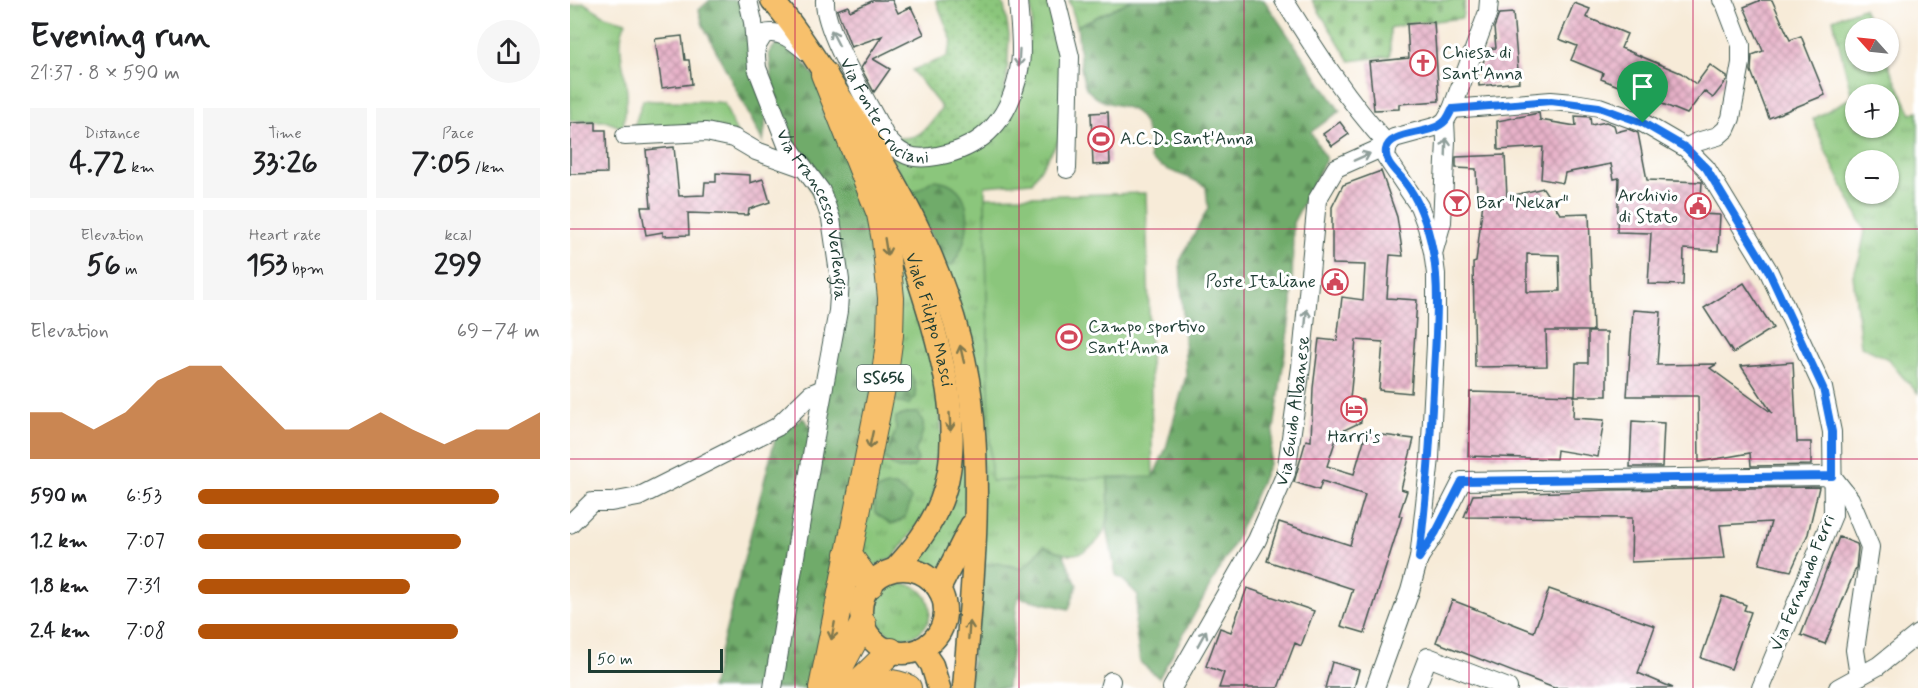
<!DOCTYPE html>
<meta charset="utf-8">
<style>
body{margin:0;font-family:Mynerve,sans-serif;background:#f6f6f6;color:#202124;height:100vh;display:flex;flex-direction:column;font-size:22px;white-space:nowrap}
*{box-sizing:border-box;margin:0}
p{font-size:20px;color:#757577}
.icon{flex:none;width:33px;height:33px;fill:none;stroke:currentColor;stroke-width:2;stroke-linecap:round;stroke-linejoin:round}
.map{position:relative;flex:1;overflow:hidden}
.side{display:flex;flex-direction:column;background:#fff;width:570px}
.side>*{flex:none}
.needle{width:39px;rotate:297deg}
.controls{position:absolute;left:1275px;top:18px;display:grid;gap:12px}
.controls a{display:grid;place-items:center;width:54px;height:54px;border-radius:50%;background:#fff;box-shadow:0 2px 4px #0004;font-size:30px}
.scale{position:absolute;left:18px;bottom:15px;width:135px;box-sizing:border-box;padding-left:6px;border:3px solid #1f3d34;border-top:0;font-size:16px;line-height:21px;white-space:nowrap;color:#1f3d34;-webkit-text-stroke:4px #fff;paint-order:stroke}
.pin{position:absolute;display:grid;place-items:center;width:51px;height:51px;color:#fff;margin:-62px -26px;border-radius:50% 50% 50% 0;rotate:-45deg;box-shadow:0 0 6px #0007}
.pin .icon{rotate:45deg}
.round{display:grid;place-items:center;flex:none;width:63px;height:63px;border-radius:32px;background:#f6f6f6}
.headline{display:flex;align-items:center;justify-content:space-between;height:102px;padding:0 30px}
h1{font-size:33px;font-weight:700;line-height:45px}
.stats{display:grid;grid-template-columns:repeat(3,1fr);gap:9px;height:102px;padding:6px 30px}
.stats div{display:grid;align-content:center;border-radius:0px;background:#f6f6f6;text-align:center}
.stats b{font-size:30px;font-weight:700}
.stats small{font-size:16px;font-weight:400}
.stats p{font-size:16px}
.chart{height:168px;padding:12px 30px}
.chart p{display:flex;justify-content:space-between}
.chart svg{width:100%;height:108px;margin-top:6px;fill:#b45309;opacity:.7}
ul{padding:0 30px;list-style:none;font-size:20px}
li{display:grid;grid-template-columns:96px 72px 1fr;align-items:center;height:45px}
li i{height:15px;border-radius:8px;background:#b45309}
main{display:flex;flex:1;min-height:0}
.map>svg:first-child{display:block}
.grass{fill:url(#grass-tufts);stroke:#558258;stroke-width:1.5;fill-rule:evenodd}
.forest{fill:url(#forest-firs);stroke:#487450;stroke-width:1.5}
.cemetery{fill:url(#cemetery-stones);stroke:#558258;stroke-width:1.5}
.garden{fill:url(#garden-dots);stroke:#558258;stroke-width:1.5}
.pitch{fill:#8bc67b;stroke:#558258;stroke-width:1.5}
.building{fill:url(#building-cross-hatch);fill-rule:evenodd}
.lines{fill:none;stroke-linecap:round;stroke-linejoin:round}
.minor-casing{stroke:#3f574d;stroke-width:20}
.major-casing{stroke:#3f574d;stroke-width:25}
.highway-casing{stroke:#3f574d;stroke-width:28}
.minor{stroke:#fff;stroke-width:18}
.major{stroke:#f7c06c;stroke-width:22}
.highway{stroke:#f7c06c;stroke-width:26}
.oneway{stroke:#8f9e9a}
.oneway2{stroke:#80784d}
.route-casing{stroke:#fff;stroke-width:12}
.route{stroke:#1a73e8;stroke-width:8}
.grid{fill:none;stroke:#c2185b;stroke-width:1.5;stroke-opacity:0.55}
.labels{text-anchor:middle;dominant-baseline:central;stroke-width:6;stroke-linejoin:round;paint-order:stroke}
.shield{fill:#fff;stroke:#627771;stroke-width:1.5}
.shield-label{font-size:16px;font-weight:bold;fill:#1f3d34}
.poi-label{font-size:18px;fill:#1f3d34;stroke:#fff;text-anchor:start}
.street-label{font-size:18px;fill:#1f3d34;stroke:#fff}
</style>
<main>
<section class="side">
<div class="headline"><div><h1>Evening run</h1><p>21:37 · 8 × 590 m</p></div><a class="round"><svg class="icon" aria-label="share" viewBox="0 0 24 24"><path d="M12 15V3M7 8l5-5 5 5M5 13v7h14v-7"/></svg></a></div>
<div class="stats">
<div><p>Distance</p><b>4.72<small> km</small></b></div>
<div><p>Time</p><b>33:26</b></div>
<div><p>Pace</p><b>7:05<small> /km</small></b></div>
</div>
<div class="stats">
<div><p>Elevation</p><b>56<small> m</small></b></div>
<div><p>Heart rate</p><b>153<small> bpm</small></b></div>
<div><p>kcal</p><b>299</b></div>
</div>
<div class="chart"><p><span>Elevation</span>69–74 m</p>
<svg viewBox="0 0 160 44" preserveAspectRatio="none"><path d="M0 44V25L10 25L20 32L30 25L40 12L50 6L60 6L70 19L80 32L90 32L100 32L110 25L120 32L130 38L140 32L150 32L160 25V44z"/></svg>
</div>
<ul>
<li><b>590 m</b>6:53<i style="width:88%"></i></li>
<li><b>1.2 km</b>7:07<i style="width:77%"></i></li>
<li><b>1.8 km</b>7:31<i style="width:62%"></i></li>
<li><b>2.4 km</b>7:08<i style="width:76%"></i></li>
</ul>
</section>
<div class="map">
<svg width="1348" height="688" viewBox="0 0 1348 688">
<defs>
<pattern id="grass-tufts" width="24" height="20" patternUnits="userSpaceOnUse" patternTransform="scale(1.5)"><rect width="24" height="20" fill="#8bc67b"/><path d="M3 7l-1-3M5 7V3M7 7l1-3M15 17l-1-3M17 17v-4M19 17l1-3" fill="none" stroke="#71a266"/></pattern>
<pattern id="forest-firs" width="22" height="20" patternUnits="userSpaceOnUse" patternTransform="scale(1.5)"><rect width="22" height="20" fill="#70ab6b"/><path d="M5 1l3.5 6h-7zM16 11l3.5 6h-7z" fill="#5b8c59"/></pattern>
<pattern id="cemetery-stones" width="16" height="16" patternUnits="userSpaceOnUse" patternTransform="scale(1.5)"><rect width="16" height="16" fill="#8bc67b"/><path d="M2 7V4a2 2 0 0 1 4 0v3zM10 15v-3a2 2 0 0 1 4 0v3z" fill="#71a266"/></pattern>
<pattern id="garden-dots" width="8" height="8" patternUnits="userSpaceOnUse" patternTransform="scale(1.5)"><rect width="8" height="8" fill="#8bc67b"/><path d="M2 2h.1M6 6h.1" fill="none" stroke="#71a266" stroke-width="1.8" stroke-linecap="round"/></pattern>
<pattern id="building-cross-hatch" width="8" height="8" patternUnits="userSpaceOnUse" patternTransform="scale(1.5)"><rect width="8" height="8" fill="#e8b2c9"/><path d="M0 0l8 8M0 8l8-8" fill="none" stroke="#bb92a4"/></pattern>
</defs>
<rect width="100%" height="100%" fill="#fff"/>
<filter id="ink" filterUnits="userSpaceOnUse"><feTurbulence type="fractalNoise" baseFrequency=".0167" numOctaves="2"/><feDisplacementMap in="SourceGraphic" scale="12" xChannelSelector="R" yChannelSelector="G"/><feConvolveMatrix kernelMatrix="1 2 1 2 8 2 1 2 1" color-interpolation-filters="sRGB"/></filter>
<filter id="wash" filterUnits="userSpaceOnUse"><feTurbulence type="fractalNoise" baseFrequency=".008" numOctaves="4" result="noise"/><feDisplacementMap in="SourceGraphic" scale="24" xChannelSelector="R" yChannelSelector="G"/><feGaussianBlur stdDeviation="1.35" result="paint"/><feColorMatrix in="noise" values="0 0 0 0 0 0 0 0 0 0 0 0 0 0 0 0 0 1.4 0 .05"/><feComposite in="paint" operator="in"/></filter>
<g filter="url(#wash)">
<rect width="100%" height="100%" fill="#f7ebd8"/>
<path class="grass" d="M461,0H479L496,73L491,137L462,182L415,186L421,481L538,478C538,504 544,532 519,548C513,553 504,555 497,554C489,554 481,549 474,546C465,554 462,562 452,569L439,565L409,566L413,468L353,188L342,194L315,147L392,152L455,63L462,23Z
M499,0H562L507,26Z
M14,3L35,16L56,22C44,44 56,71 57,94C57,105 54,117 53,128L35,121H0V6Z
M1293,8L1302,28H1286V62H1317L1341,114L1348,111V393L1332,376L1318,359L1291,346L1283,275L1290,257L1295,231L1257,154L1243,119L1282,97L1263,19ZM1286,94H1318V128H1286ZM1286,160H1318V194H1286Z
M73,100C101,103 127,99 154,103L167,134L63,130Z
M322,231L366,363L374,460L358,511L323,558L304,566L287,583L282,592L279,610L280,626L273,644Z
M396,451C396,479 399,513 388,540C384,551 375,562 369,572L357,562L346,558L388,452Z
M306 611a27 27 0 1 1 54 0a27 27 0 1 1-54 0Z"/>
<path class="forest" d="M140,0H165L178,12L198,107L193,142L133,25L129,10Z
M562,0H694L770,111L741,132L756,159L723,223L722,303L699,464L664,543L589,678L570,662L565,625L568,595L552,579L546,575L537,527L539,509L538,478L583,477L596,448L616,376L610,261L638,208L636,187C618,174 596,173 580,159C579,150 579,140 577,132C568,94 538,115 517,89C510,80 509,39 507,26Z
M216,43L227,54L253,87L305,210L315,324L243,688H141L206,435L233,418L251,439L275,272L213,123L202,80L199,53L206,44Z
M363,180C409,181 402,240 382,265L374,266L342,194Z
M335,369C345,376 345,386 346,397L338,405L327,402L322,395L329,370Z
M339,413H347C360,425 350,438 345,452L348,460L344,467C328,471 327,471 315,458L326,430V417Z
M317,486H325L341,498C338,511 337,521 321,524L305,513L304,503L306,490Z
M474,546L493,553L507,585L499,609L448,597L437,688H399L409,566L427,563L452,569C462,562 465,554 474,546Z"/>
<path class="cemetery" d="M742,0H895L892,18L837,24L820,28V56L780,61Z"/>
<path class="garden" d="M366,0H430L434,6L439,35L437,78L429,109L422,124L379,150H343L326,142L327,138C354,139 356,127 372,108L342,70L377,57L382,41Z"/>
<path class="pitch" d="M576,193L583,477L421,481L415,197Z"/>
<g id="blocks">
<path class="building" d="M304,0H322L328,13L341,7L354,34L303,59L320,69L304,92L291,68L312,36L281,47L267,10L278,6L280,11Z
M1191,0H1202L1220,40L1231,36L1255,95L1199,118L1181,71L1182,55L1193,51L1174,7Z
M1004,3L1020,9L1016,17L1057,34L1051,48L1111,73L1126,84L1140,65L1157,77V80L1143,98L1134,91L1117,114L1031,79L1033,73L1001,60L1007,46L989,39Z
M943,13L949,82L909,86L908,72L910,65L913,64L916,49L926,48L924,28L929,14Z
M864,22L869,101L829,104V109L804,110L799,62L839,58L837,24Z
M112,36L115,60H119L122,84L92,88L85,39Z
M538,112L540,164L523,165L521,113Z
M969,113L970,120L1006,126L1005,116L1020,117L1021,125L1036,122L1044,125L1046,132L1058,129L1068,133L1077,180L1132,182L1130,214L1150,215L1148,251L1114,249L1113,285L1078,284L1081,233L1047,232L1049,178L1044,179L1041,164L995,173L993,183L971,179L973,147L928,150L927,121Z
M26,122V130H36L37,173L0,174V123Z
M770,122L779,134L762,146L753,134Z
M104,147L109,196L134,195L135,182H146V173L180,175V183L193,179L200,202L179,209L178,215L118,213L119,235L93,236V232L76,235L71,207H81L76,150Z
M935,155L937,197L973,188L990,214L1019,213L1023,331H976L977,366L905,367L903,263L906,262L914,193H907L906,169L886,168V157ZM957,254L989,255L990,291L957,292Z
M811,171L827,217L833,256L820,255L817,298L847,300L841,393L809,390L813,342L786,340L780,399L793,400L791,422L768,433L757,466L784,474L796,433L844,439L831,489L837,491L829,515L832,516L795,633L771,626L783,589L697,561L709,522L780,545L795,495L752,481L749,490L724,482L736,440L741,441L743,388L749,339L767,341L772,297L793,300L795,265L762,264V207L773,185Z
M1174,283L1203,328L1163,353L1134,308Z
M1063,310L1091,312L1087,365L1147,364L1140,368L1202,413L1171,366L1223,362L1227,442H1241V465L1181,466L1180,453L1129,462L1128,396H1057Z
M1018,332H1037V396H1005L1006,363H1018Z
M900,392L1004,395L1003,418L1034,420L1028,457L987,450L986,459L898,456Z
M1062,421L1094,423L1092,467H1060Z
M1249,487L1238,534L1221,571L1189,564L1201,522L1150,525L1155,558L1061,562L1062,518L894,517L903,495L1040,490Z
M1269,537L1287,544L1288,548L1286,568L1255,644L1231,635Z
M677,588L744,611L731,646L725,643L708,688H649L654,673L636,666L650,628L661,632Z
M979,589L1085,626L1068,673L1103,688H984L866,642L882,600L964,632Z
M1152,596L1176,605L1174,610L1181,612L1161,669L1131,658Z
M762,662L789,670L784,688H755Z"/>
</g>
</g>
<g filter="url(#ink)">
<use href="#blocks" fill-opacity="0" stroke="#3f574d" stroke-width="1.5"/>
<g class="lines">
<g class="minor-casing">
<g id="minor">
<path id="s1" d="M178,0L183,22L187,68L217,145L251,191L261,219L270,280L268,311L249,413L203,688"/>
<path id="s2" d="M255,0C253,30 300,106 315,136C329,155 342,161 367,156C417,147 442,115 450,65C453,46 449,19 448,0"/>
<path d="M486,0L500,57L497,169"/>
<path d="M714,0C746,51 777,100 818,145"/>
<path d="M186,47L194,34C211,29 225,42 237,52"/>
<path d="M882,109L981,101L1004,103L1029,107L1073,123L1116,148L1136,168L1198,270L1253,388L1262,432L1263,515L1191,688"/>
<path d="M55,136L136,132L164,138L186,151L234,168"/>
<path d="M1116,148L1127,142L1148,136L1156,129L1161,118L1171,63V45L1155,3L1152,0"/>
<path d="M864,250L872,222L876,141L875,121"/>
<path d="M0,524L22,502H41L68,497L207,427L241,394L253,389"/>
<path d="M849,558L866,532L892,481L1262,476L1280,499L1300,547L1285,650L1289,676"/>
<path d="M539,688L541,681"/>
<path id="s3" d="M602,688L687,540L716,473L731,367L747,200L766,168L818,145L824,138L868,126L875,121L882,109L918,12L919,0"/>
<path d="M805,688L840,591L849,558L860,458L866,344V274L863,252L857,227L849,206L816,157L818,145"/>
<path d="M846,688L858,657L938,688"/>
<path d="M1268,688L1308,666L1348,634"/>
</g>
</g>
<g class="major-casing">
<g id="major">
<path d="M202,0C230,32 251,69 275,104C340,199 394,304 403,420C411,509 401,600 394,688"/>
<path id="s4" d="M310,185C317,200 325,215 332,230C338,245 343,262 348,278C370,344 397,434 371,501C361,526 343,550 325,569"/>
<circle cx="333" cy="611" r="42"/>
<path d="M369,589L401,526"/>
<path d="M351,649L362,665L369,688"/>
</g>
</g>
<g class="highway-casing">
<path id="highway" d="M278,554L300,585
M261,684L293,624
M252,688L315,373L320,335L321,298L315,240L310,214L254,74
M283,688L321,651
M293,688C310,682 322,680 338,688"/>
</g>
<use href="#minor" class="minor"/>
<use href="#major" class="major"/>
<use href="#highway" class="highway"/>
</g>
<defs><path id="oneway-shaft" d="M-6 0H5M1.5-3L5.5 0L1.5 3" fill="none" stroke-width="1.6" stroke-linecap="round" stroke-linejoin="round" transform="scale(1.5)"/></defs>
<g class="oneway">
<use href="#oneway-shaft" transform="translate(265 38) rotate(-117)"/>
<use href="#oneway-shaft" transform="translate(449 58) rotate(93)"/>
<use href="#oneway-shaft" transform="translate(876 147) rotate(-88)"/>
<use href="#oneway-shaft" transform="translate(792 157) rotate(-24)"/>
<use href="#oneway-shaft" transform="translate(736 318) rotate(-85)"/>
<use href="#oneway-shaft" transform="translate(632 638) rotate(-61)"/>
</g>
<g class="oneway2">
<use href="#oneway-shaft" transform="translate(316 247) rotate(81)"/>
<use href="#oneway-shaft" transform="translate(392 354) rotate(-103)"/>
<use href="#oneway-shaft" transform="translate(380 422) rotate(87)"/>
<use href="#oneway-shaft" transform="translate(301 440) rotate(102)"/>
<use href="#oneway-shaft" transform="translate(399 630) rotate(-86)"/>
<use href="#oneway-shaft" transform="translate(263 631) rotate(101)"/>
</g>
</g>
<g class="lines" filter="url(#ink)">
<g class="route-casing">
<path id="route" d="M981,101L1029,107L1073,123L1116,148L1136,168L1198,270L1253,388L1262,432V476L892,481L866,532L849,558C857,495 861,433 864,371C866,333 870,288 863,252C858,226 850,201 834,181C827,172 814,162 816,150C819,130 861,136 875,121C878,118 880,113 882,109Z"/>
</g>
<use href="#route" class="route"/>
</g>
<path class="grid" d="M225,0V688M449,0V688M674,0V688M899,0V688M1123,0V688M0,229H1348M0,459H1348"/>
<defs>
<g id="church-ring" transform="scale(1.35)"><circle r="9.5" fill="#fff" stroke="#d1495b" stroke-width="1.5"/><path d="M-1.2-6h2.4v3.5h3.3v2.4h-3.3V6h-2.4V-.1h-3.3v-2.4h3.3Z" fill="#d1495b"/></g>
<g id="stadium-ring" transform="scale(1.35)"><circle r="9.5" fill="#fff" stroke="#d1495b" stroke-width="1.5"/><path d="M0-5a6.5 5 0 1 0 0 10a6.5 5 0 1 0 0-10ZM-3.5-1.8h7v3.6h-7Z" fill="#d1495b"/></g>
<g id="bar-ring" transform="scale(1.35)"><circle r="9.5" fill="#fff" stroke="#d1495b" stroke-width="1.5"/><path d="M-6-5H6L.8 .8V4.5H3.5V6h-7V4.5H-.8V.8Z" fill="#d1495b"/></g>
<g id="civic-ring" transform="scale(1.35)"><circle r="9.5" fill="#fff" stroke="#d1495b" stroke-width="1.5"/><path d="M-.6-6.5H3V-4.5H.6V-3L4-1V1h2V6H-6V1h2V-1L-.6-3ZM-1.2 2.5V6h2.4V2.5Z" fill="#d1495b"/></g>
<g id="hotel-ring" transform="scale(1.35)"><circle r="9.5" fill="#fff" stroke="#d1495b" stroke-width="1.5"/><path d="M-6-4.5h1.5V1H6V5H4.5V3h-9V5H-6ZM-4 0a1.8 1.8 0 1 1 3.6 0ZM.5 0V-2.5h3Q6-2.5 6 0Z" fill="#d1495b"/></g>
</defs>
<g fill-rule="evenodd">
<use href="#church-ring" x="853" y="63"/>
<use href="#stadium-ring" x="531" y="139"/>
<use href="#bar-ring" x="887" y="203"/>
<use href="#civic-ring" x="1128" y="206"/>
<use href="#civic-ring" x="765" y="282"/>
<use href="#stadium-ring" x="499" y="337"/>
<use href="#hotel-ring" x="784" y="409"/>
</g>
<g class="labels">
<rect class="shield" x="287" y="365" width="54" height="26" rx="4.5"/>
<g class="shield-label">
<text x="314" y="378">SS656</text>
</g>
<g class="poi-label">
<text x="872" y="53">Chiesa di<tspan x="872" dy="21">Sant'Anna</tspan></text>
<text x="550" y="139">A.C.D. Sant'Anna</text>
<text x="1108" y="196" text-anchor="end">Archivio<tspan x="1108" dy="21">di Stato</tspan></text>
<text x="906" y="203">Bar "Nekar"</text>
<text x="746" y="282" text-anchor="end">Poste Italiane</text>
<text x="518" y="327">Campo sportivo<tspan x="518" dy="21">Sant'Anna</tspan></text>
<text x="784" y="437" text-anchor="middle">Harri's</text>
</g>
<g class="street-label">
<text stroke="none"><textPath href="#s2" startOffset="132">Via Fonte Cruciani</textPath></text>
<text stroke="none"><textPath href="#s1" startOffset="228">Via Francesco Verlengia</textPath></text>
<text stroke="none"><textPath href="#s4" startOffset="144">Viale Filippo Masci</textPath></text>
<text stroke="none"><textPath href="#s3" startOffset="306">Via Guido Albanese</textPath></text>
<text transform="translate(1233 583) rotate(-68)">Via Fernando Ferri</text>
</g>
</g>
</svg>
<div class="controls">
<a><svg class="needle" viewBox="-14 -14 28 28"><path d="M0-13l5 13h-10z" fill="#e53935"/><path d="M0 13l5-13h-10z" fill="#757577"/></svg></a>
<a>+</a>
<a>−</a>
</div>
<div class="scale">50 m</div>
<div class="pin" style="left:1073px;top:123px;background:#1e9e55"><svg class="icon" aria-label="arrive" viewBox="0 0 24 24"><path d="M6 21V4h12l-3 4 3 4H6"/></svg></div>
</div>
</main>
